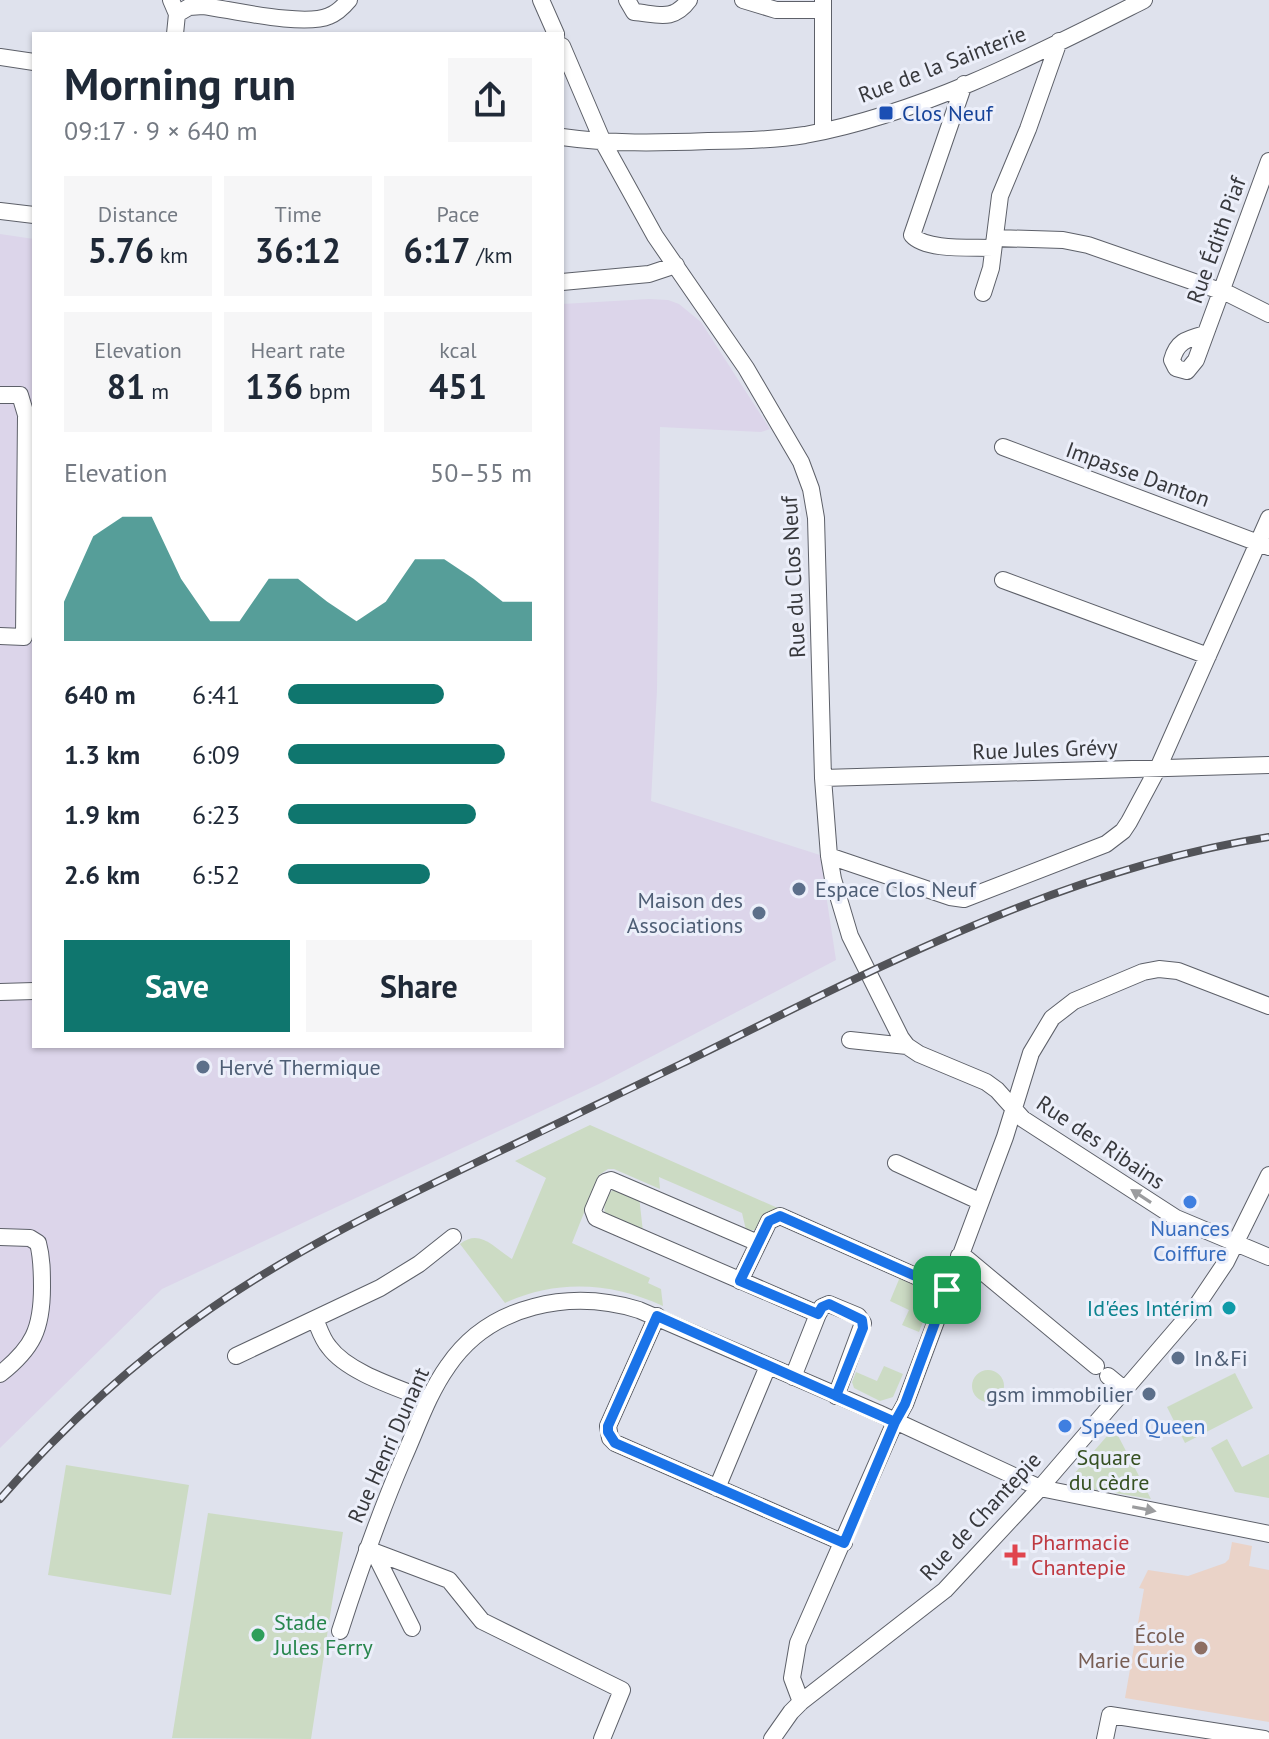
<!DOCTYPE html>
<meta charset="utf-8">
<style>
body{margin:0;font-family:"PT Sans",sans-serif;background:#f6f6f7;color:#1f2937;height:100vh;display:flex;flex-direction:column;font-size:30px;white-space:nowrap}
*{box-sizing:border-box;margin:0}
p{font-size:26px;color:#747a83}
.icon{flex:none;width:44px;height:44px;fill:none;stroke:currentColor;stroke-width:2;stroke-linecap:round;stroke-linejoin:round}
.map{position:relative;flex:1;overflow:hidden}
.sheet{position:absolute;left:32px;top:32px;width:532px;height:1016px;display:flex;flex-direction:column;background:#fff;border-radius:0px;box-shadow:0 2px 6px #0004}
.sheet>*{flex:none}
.pin{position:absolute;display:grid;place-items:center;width:68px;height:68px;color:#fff;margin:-34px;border-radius:16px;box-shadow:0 4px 12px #0006}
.round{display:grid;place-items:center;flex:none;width:84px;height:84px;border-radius:0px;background:#f6f6f7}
.head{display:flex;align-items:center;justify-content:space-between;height:136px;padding:0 32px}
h1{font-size:44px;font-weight:800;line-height:60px}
.stats{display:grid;grid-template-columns:repeat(3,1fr);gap:12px;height:136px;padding:8px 32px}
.stats div{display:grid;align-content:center;border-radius:0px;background:#f6f6f7;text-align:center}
.stats b{font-size:34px;font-weight:800}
.stats small{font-size:22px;font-weight:400}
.stats p{font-size:22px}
.chart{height:224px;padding:16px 32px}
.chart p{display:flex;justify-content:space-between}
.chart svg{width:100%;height:144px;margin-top:8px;fill:#0f766e;opacity:.7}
.primary-button{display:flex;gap:16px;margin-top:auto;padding:16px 32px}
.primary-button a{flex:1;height:92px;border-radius:0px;background:#0f766e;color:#fff;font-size:32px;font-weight:800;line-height:92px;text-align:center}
.primary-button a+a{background:#f6f6f7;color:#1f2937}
ul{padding:0 32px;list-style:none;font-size:26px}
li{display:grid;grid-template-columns:128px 96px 1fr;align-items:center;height:60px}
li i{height:20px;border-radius:10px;background:#0f766e}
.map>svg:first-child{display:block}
.industrial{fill:#dcd5ea}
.education{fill:#ead3c8}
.green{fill:#ccdbc4}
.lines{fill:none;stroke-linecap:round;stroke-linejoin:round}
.minor-casing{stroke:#5d6069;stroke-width:18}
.minor{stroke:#fff;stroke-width:16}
.rail-casing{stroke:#525358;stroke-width:8}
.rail{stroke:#eceffa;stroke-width:5;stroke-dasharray:15;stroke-linecap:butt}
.oneway{fill:#9b9c9e}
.route-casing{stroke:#fff;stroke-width:16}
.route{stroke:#1a73e8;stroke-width:10}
.transit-dot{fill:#1a4fb4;stroke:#eceffa;stroke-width:3}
.service-dot{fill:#5c6f8a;stroke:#eceffa;stroke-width:3}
.shop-dot{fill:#3f7fe0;stroke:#eceffa;stroke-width:3}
.culture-dot{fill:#0f9aa8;stroke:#eceffa;stroke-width:3}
.health-dot{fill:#e0444e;stroke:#eceffa;stroke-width:3}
.leisure-dot{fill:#2e9e5b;stroke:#eceffa;stroke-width:3}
.education-dot{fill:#8d6e63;stroke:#eceffa;stroke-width:3}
.labels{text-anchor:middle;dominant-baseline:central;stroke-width:6;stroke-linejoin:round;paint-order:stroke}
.street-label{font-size:22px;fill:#37383c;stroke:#eceffa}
.transit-label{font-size:22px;fill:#164399;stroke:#eceffa;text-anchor:start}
.service-label{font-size:22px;fill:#4e5e75;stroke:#eceffa;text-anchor:start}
.shop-label{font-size:22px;fill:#366cbe;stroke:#eceffa}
.culture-label{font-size:22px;fill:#0d838f;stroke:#eceffa;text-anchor:end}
.park-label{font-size:22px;fill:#365122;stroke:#eceffa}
.health-label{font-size:22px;fill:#be3a42;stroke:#eceffa;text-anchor:start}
.leisure-label{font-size:22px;fill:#27864d;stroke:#eceffa;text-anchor:start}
.education-label{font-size:22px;fill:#785e54;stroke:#eceffa;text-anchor:end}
</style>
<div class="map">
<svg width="1269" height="1739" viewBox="0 0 1269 1739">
<rect width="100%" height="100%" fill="#dfe2ed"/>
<path class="industrial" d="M0,234L34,239V1046H562V304L649,299L668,300L679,304L701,322L770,429L761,432L660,427L657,690L651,801L820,855L836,960L601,1083L162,1289L0,1448Z"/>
<path class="education" d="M1232,1542L1252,1546L1249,1566L1269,1570V1722L1125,1698L1144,1589L1139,1588L1148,1570L1188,1576L1225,1563L1229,1559Z"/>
<path class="green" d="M590,1125L780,1209L769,1212L757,1230H746L742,1213L659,1177L660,1189L614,1169H608L599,1175L572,1243L650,1278L648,1283L661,1289L663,1306C612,1282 556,1279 505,1303L460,1244C480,1228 494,1248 512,1259L546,1178L515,1161Z
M616,1188L639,1196L643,1232L605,1214C603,1205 606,1193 616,1188Z
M900,1277C938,1295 933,1295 919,1332L902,1325L909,1310L890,1301Z
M884,1366L903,1374L893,1397L880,1401L854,1388L852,1382L856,1372L877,1381Z
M972 1386a16 16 0 1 1 32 0a16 16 0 1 1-32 0Z
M1235,1373L1253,1408L1185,1443L1167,1407Z
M1114,1428L1151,1499L1079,1487L1074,1474Z
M1227,1439L1242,1467L1269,1454V1498L1235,1492L1211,1448Z
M66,1465L189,1485L171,1595L48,1575Z
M208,1513L343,1532L311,1739L172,1738Z"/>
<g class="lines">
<g class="minor-casing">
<path id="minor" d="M171,0L177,14L175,34
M541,0L556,34
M627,0L634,12C658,14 673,22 689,0
M743,0L776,10H822
M823,0V130
M177,14L189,7L203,6C233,10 304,27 329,16C337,13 344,6 349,0
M562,46L603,142L655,236L746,368L801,462L811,489L816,518L823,778L829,856L833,879L850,936L901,1038L907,1046L919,1054L986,1082L997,1090L1023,1119L1176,1218L1269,1257
M0,57L34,62
M964,84L912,235C926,251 972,247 993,248
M562,137C611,144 658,143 708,141C740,141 773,140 805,135C924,113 1037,54 1144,0
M0,211L34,215
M995,238L1063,240L1088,245L1229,294L1269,314
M562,282L649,274L676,265
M983,293L991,268L1000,196L1028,129L1059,41
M1205,334C1187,339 1177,341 1172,360L1176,368L1187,371L1196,360L1269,161
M0,395H20L26,415L24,637L0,636
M1003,447L1269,547
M1003,580L1208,656
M823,778L1269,765
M829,856L950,897L964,899L1106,844L1123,831L1129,822L1159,766L1269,518
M0,992L34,991
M850,1040L907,1046
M896,1163L979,1201
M0,1237L30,1238L38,1243C42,1258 42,1272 42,1287C42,1329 33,1348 0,1374
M758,1243L611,1180L605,1182L593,1210L596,1218L818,1314L793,1377
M959,1256L967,1259L1096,1366
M740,1281L769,1221L780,1216L947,1290
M818,1314L822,1307L829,1304L858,1316L863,1323L836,1396
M657,1316L608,1426L610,1438L615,1443L844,1543
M315,1319C319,1328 322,1339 329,1347C348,1373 399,1388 428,1400
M236,1356L380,1288L419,1264L453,1237
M1108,1376L1125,1390
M717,1488L768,1366
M367,1549L449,1580L482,1621L622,1690L602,1739
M374,1552L412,1628
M340,1631C359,1572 379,1515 403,1459C417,1428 428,1394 448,1366C490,1304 571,1289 639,1310L878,1413L1040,1488L1269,1534
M801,1702L792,1678L798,1643L895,1422L905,1404L1005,1137L1031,1053L1052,1018L1074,1001L1143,972L1159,969L1178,971L1269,1006
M772,1739L791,1712L801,1702L945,1590L1040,1488L1195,1308L1226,1262L1269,1175
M1105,1739L1110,1715L1264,1739"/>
</g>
<use href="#minor" class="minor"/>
<g class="rail-casing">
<path id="rail" d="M0,1499C62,1428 132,1363 210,1309C292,1252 382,1208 471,1165C541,1132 611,1098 681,1064C870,972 1058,870 1269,837"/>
</g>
<use href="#rail" class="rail"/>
</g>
<defs><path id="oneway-solid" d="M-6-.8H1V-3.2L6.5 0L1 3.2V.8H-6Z" transform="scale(2)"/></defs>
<g class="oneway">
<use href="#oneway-solid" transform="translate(1141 1196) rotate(-147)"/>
<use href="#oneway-solid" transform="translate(1144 1509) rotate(11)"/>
</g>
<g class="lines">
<g class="route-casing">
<path id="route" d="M947,1290L905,1404L895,1422L657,1316L608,1426V1432L615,1443L844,1543L895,1422L836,1396L863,1328L862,1320L829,1304L822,1307L818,1314L740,1281L769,1221L780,1216L947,1290"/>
</g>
<use href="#route" class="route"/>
</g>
<rect class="transit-dot" x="878" y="105" width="16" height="16" rx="4"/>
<g class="service-dot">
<circle cx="799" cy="889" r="8"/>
<circle cx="759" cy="913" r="8"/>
<circle cx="203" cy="1067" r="8"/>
<circle cx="1178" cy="1358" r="8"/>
<circle cx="1149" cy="1394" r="8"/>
</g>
<g class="shop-dot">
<circle cx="1190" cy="1202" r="8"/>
<circle cx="1065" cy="1426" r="8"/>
</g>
<circle class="culture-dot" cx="1229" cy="1308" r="8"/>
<path class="health-dot" d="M1011 1543h8v8h8v8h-8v8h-8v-8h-8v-8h8z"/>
<circle class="leisure-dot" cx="258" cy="1635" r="8"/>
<circle class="education-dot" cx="1201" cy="1648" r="8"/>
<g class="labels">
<g class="street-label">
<text transform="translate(942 64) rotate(-21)">Rue de la Sainterie</text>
<text transform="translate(1216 240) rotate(-70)">Rue Édith Piaf</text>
<text transform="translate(1138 474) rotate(20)">Impasse Danton</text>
<text transform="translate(793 577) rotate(-93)">Rue du Clos Neuf</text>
<text transform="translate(1045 749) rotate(-2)">Rue Jules Grévy</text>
<text transform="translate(1101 1142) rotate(34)">Rue des Ribains</text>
<text transform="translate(388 1445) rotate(-66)">Rue Henri Dunant</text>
<text transform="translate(980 1516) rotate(-47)">Rue de Chantepie</text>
</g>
<g class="transit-label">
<text x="902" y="113">Clos Neuf</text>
</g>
<g class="service-label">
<text x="815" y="889">Espace Clos Neuf</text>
<text x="743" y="900" text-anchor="end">Maison des<tspan x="743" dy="25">Associations</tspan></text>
<text x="219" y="1067">Hervé Thermique</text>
<text x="1194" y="1358">In&amp;Fi</text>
<text x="1133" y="1394" text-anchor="end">gsm immobilier</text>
</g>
<g class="shop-label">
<text x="1190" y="1228">Nuances<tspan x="1190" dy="25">Coiffure</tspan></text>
<text x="1081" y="1426" text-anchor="start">Speed Queen</text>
</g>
<g class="culture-label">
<text x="1213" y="1308">Id'ées Intérim</text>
</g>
<g class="park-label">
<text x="1109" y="1457">Square<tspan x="1109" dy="25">du cèdre</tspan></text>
</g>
<g class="health-label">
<text x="1031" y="1542">Pharmacie<tspan x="1031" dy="25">Chantepie</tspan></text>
</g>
<g class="leisure-label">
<text x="274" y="1622">Stade<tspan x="274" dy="25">Jules Ferry</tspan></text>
</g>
<g class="education-label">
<text x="1185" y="1635">École<tspan x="1185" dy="25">Marie Curie</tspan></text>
</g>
</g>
</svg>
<div class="pin" style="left:947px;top:1290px;background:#1e9e55"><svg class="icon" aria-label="arrive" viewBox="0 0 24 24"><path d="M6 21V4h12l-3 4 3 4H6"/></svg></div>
<section class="sheet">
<div class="head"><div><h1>Morning run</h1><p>09:17 · 9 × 640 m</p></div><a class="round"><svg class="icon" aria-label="share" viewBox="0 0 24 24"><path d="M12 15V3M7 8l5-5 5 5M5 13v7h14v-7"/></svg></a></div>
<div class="stats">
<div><p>Distance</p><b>5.76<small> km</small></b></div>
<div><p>Time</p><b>36:12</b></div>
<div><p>Pace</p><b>6:17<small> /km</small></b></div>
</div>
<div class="stats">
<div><p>Elevation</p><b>81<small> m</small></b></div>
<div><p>Heart rate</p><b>136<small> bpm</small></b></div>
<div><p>kcal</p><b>451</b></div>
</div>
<div class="chart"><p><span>Elevation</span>50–55 m</p>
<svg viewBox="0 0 160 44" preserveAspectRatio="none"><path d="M0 44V32L10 12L20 6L30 6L40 25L50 38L60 38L70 25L80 25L90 32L100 38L110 32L120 19L130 19L140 25L150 32L160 32V44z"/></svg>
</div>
<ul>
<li><b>640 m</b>6:41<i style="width:64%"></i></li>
<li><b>1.3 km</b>6:09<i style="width:89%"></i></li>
<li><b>1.9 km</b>6:23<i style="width:77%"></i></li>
<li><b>2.6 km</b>6:52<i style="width:58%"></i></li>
</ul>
<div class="primary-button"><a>Save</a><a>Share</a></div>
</section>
</div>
